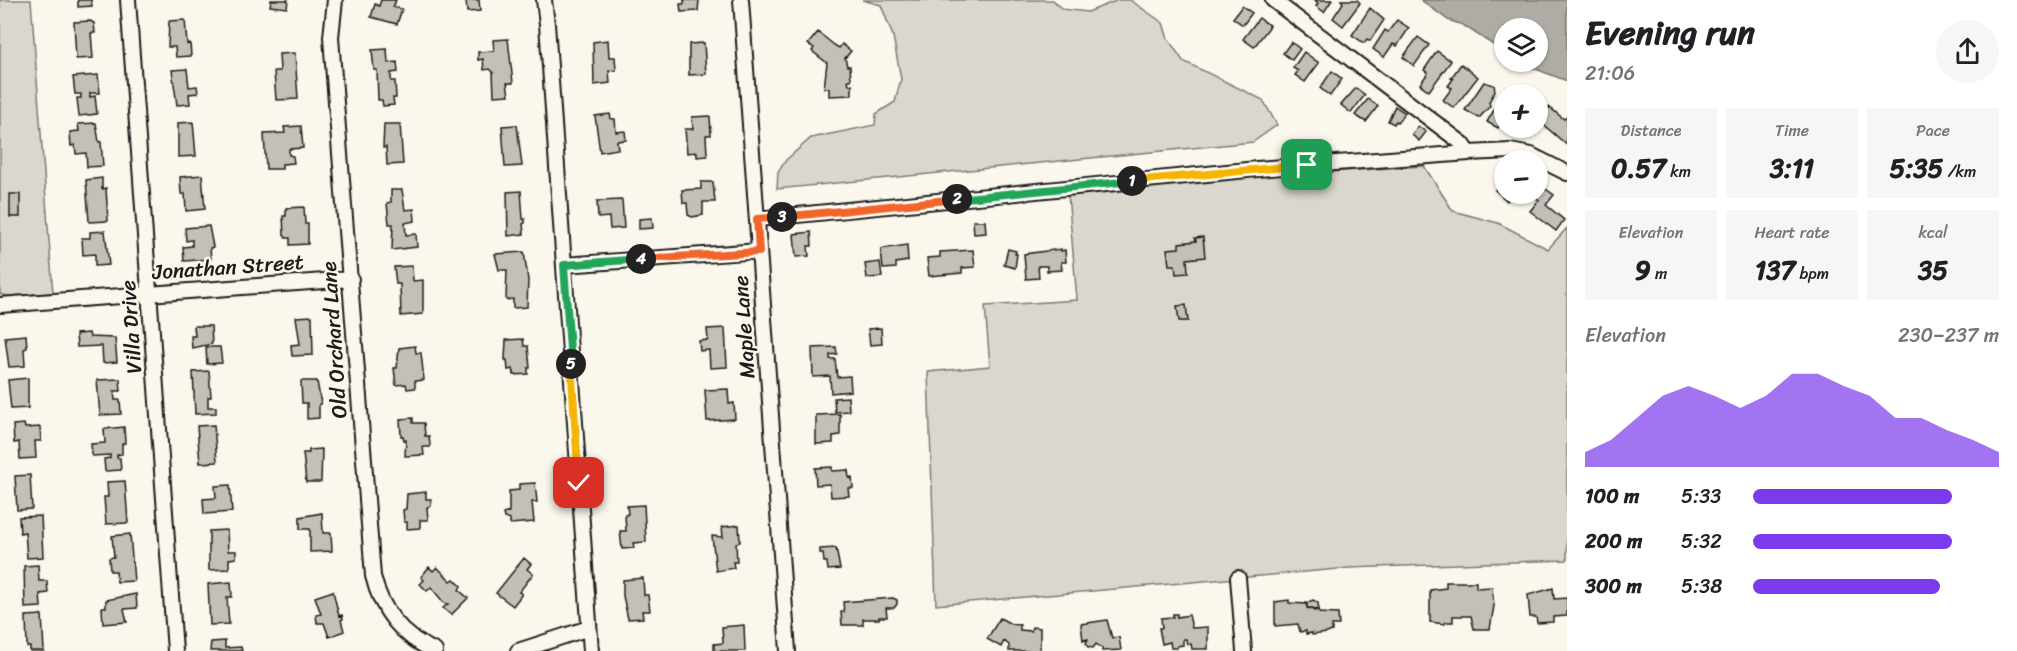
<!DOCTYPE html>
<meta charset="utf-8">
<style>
body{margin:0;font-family:Sriracha,sans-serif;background:#f6f6f6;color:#202124;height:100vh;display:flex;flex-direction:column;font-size:22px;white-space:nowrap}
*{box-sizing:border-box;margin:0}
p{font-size:20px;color:#757577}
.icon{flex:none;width:33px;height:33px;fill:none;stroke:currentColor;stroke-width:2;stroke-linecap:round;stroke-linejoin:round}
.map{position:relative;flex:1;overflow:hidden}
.drawer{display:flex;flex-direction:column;background:#fff;width:450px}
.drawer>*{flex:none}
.controls{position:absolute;left:1494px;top:18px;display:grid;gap:12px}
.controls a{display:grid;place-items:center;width:54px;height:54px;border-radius:50%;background:#fff;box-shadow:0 2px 4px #0004;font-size:30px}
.pin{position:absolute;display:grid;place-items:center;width:51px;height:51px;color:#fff;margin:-26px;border-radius:12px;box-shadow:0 3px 9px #0006}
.km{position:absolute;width:30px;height:30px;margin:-15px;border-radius:50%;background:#222;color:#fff;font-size:16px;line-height:30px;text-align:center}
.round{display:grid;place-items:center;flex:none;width:63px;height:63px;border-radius:32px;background:#f6f6f6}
.summary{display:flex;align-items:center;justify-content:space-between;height:102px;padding:0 18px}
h1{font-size:33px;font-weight:700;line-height:45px}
.metrics{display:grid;grid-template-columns:repeat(3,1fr);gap:9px;height:102px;padding:6px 18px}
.metrics div{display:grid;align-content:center;border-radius:0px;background:#f6f6f6;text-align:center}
.metrics b{font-size:26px;font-weight:700}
.metrics small{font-size:16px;font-weight:400}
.metrics p{font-size:16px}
.chart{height:168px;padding:12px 18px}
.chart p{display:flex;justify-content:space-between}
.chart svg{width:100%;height:108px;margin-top:6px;fill:#7c3aed;opacity:.7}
ul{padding:0 18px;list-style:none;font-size:20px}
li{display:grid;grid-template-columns:96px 72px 1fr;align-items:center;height:45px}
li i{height:15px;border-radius:8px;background:#7c3aed}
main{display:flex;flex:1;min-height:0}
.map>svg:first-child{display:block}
.green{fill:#dad7ce;stroke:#7b7a75;stroke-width:1.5}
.water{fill:#afaca5;stroke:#74726e;stroke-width:1.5}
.building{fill:#c3c0b8;stroke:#1c1c1c;stroke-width:1.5}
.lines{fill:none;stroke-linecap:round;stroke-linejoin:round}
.minor-casing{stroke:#1c1c1c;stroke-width:18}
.minor{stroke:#fbf7ec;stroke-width:14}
.split-1-casing{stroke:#fff;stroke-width:12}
.split-2-casing{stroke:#fff;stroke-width:12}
.split-3-casing{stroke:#fff;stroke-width:12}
.split-4-casing{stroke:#fff;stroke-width:12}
.split-5-casing{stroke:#fff;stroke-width:12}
.split-6-casing{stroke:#fff;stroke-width:12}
.split-1{stroke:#f5b400;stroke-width:8}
.split-2{stroke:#22a559;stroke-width:8}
.split-3{stroke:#f0652b;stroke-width:8}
.split-4{stroke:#f0652b;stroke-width:8}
.split-5{stroke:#22a559;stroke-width:8}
.split-6{stroke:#f5b400;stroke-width:8}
.labels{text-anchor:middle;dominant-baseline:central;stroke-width:5;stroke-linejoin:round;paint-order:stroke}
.street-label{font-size:21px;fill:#1c1c1c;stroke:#fbf7ec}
</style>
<main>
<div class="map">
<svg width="1567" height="651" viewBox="0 0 1567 651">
<rect width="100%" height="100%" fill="#fbf7ec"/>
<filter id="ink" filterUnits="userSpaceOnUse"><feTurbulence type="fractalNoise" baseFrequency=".0167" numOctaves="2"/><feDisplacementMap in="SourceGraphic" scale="12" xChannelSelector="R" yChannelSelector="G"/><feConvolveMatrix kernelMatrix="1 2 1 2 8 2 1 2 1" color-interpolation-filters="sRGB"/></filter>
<g filter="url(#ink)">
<path class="green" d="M0,0H31L53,293L8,296L0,294Z
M862,0H1053L1062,9L1088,12L1118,0H1130L1163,23L1168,39L1183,61L1263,100L1277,125L1253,142L777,189L778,172L786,160L811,138L875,125L876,114L895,102L901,79L893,36L881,5Z
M1424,166L1453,211L1498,223L1548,249L1567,228V560L1349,568L936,605L928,372L990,366L985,306L1077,300L1068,194L1249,177Z"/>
<path class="water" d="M1421,0H1567V81L1517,62H1538V28H1504V52L1463,25L1448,20Z"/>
<path class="building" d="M78,0H91L92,6L78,7Z
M271,0H288L287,8L270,6Z
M381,0H396L393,7L402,9L397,24L371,17L375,4L379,6Z
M466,0H479L480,11L467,12Z
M684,0H699L698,11L681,12L680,4H684Z
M1314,0H1332L1324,12L1316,6L1318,3Z
M1341,0H1357L1360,3L1343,26L1333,18L1343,3Z
M1242,6L1252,13L1243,25L1233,18Z
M1370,8L1384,20L1370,41L1367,39L1364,43L1352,35Z
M1259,18L1270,26L1254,47L1243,39Z
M185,20L187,44L190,43L191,56L176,57L175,47H168L169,21Z
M1397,20L1409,28L1397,46L1393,44L1384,57L1373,49L1385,30L1388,32Z
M90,21L94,23L95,33H91L93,58L76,59L74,22Z
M818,32L834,45L839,48L842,44L851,51L845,58L847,66H850L851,80H848L849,85H852V95L829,96V88H824L827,63L812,51L814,48L808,44Z
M1418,37L1429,45L1414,66L1403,57Z
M508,39L513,83H507L509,95L494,96L493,72L490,69L484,70L483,59L478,60V52L494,51L493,40Z
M608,40L609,57H615L616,70L609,71L610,83L594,85L593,42Z
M1291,42L1300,49L1292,60L1283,53Z
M704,43L706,74L689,75V44Z
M387,49L388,63L397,62L398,72L391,73V81H395L396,98H393L394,105L383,106L382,100H378L377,70H374L372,50Z
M1437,51L1451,61L1429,91L1420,84L1428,73L1424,70Z
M1304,52L1319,63L1305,82L1295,75L1298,71L1293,68Z
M295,53L298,99L276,100L274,71H280L279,54Z
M1461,64L1478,77L1454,108L1443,100L1452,88L1448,86L1453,79L1451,78Z
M187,69L189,87L197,86L198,93L189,94L190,104L177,105L172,70Z
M1332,71L1342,79L1330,96L1320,88Z
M98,75L100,93H90V97L95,96L97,114L79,116L77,98H81V94H75L73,77Z
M1484,82L1494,85L1495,91L1489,102L1490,106L1479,118L1465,110Z
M1356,88L1365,95L1351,113L1341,105Z
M1501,98L1504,100V116L1498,128L1487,122Z
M1368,99L1378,106L1366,122L1355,115Z
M1395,106L1405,113L1398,122L1396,121L1394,124L1388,121Z
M1549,107L1564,119L1567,117V145L1539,121Z
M610,114L611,119H615L616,132L625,131L626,140L617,141L618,149L600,152L595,116Z
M710,116L711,135H706L707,156L697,157V152L687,153L685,129H693L692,117Z
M193,122L196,156L178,157V123Z
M96,123L99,142H101L103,166L87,167L86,153L76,154L75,145L71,146L70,132L79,131L78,124Z
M384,124H400L403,164L387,165L386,147L383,148Z
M517,125L522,166L505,167L502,126Z
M301,126L303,148L289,149V155L293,156L294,163L282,164V169H266L264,134L285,133L284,127Z
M1418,126L1426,132L1419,141L1412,135Z
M202,175L205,209L186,211L185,194H181L180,177Z
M102,178V189L106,188L108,221L89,222L86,180Z
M1504,178V194H1513L1507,201L1495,190Z
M701,182H713L715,202H703V215L692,217L688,215L687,203H683L682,190L701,189Z
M1543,187L1554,195L1546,205L1564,220L1556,231L1530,211L1539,200L1535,197Z
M391,190H402L405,210L414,209L415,221L405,223L406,235L416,234L417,247L392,250L393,224H389L387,203L391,202Z
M521,191L523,219H525V223L523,224L524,234L508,236L507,192Z
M10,194H20V217H10Z
M622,200L624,228L610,229L609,217L598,218L597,201Z
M304,207L305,224H308V244L290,245V238H286L284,235L283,216H286V208Z
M652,218L653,228L639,229V219Z
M973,221H985L986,233L974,234Z
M209,226L213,247L210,248L211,259L184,261L183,247L192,246V240L186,241L185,228Z
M105,231L109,265L95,266V254L83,255L82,238H90V232Z
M811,232L812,246H808L809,256L796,257L794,234Z
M1203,237L1205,257L1187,259L1188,273L1176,274L1175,265H1169L1167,249L1179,248V243L1196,241L1195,238Z
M907,245L908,261L896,263V268L883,269L881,249Z
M1008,249L1016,251L1015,254H1017L1015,268L1004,265Z
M1061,249V251L1065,250L1066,262H1061L1062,270L1047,271V266H1038L1039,278L1026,279L1024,254Z
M973,250L975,267L962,268V273L929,276L927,258L940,257V252Z
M524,252L528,280L527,307L513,308V299L506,300L507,270H499L495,254Z
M880,262L882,277L867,278L865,264Z
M412,266L413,281L423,280V314L401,316L400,284H396L394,267Z
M1186,305L1188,321H1179L1177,306Z
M312,316L313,355L292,356L291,345L300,344L296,317Z
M194,326H211L212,344L192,348L191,336H195Z
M725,328L727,367L710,368L709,350L700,351L699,341L708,340L707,329Z
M881,328L882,344L870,345L868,329Z
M89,333L90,337L115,338L117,362L103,363L102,346L77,347L76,334Z
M26,335L27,348L24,349L25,366L9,367L5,337Z
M523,339L524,346H528L530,368H528V374L514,375L513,369L508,370L507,360H505L506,340Z
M415,346L416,353H421L424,380L415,381V388L407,389L406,384L396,385L394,368H397L399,348Z
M206,347H220L222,363L207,364Z
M836,347L837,354L830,355V359H835L837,377L850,376L851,391L831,393L830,376L813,377L812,348Z
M209,371L211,397H208V407H216V413L195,414L193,372Z
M28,378V408L11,409L8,380Z
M120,379L121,391H114L115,400H120L121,414L100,415L97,380Z
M301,381H317L321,404H319V418L307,419V403H302Z
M728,389L729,404L734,403L735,419L707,421L705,390Z
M848,397L849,411L835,412L834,398Z
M840,414V435L833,436V443L816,444V415Z
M413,418V423H424L425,436H429L430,445V447H423L424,455L405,456L406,440H404L403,436H401L400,419Z
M24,424L25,428L40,427L41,441H35L36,458L20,459L19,442L14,443L13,425Z
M214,425L217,462L200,463L197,426Z
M124,427L125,443L122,444V454L117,455V458H120L121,470L105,471L104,459L110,458V455L92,456L91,444L105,443L104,429Z
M322,449L321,482H306L303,453H309V450Z
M832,467V471L848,470L849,478L852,477L853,488H848L849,496L831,497L830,484L816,485L815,468Z
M30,475L32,509L17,510L15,476Z
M125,481L128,523L106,524L104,497H108L107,482Z
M535,483L537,502H532L534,522L510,524V520L504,518L503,514L509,512V491L519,490V484Z
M230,485L232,512L204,514L203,499L216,498L215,486Z
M426,492V499H431V506L427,507L428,520H420V528L407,529V522H404L403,510L406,509L407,494Z
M644,505L646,542L633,543L634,548L622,549L620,531H626L625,515L628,514L627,506Z
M322,513L323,533H331L332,551L310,552V529H300V517Z
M41,516L43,557L27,558L25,532L20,533L19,517Z
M739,525L740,542L736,543L737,562H733L734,568L716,571L712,536L723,537L722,527Z
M227,530L228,551H236V558L229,559V569L209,570V531Z
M130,534L134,581L117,582L116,571H110L109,558L114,557L112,536Z
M836,548L840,569L828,570L827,562H824L823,553H820V549Z
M524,558L531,564L527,569L533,574L519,592L522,594L513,606L496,593Z
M38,565L39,581H47L48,593L40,594L41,607L25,608L24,566Z
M429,567L433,571L437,567L451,581L454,579L461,586L459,590L468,598L451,615L443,608L448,604L444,603L431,587L427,591L420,584L424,580L421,577Z
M643,578L644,595H648L650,611H642L643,618L628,619L623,596V580Z
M231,582L232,597H227L229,624L210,625L208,584Z
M1446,582H1476V588L1492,587L1494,606L1490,629H1474L1471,616H1453V622H1445V624L1430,622V590L1446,588Z
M1553,588L1554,599L1567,598V616L1553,617V622L1537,623L1536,617H1530L1528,595Z
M333,591L339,616L342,615L343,619L341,620L344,631L329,637L324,623H317L316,615L321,614L315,597Z
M136,594L137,608L124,609L127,622L103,624L102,607H106V600Z
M893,598L897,600V604L894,608H886L887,617H879V619H863V625H842L841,612H844L843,602Z
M1289,600V603L1307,604V608H1313L1314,611L1319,610V613L1338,614L1339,625H1332V631L1327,633L1312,635V633L1306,634V631L1300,632L1298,624L1275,626V602Z
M1313,600L1318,603L1319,610L1307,608L1306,603Z
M1173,614H1177V617L1189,615L1192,628L1208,627V649H1192L1191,644H1187L1186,639H1183V645L1177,646V648H1171L1170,642L1162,644L1159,628H1162L1161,618L1173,617Z
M42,615L44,651H30V647H27L26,616Z
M1000,618L1011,624L1020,625V630L1031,631L1032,627L1040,628V649L1038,651H1009V645L1004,641L1001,647L987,639Z
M1107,620L1112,638L1119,637L1121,650L1102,651V648L1096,644L1093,648L1088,647L1086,643L1088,639L1083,640L1081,624Z
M744,625L745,651H714V644L723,643L722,627Z
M225,641V648L241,647L242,651H210L211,642Z"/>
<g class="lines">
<g class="minor-casing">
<path id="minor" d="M128,0L175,651
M335,0L331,37L333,64L373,576C381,610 402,637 435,651
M544,0L547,24L591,651
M741,0L788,651
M1273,0L1463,144L1469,153
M757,219L1257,169L1469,153L1510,151L1531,155L1567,173
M564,265L759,251
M0,305L351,279
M1238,578L1244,651
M518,651L589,628"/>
</g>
<use href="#minor" class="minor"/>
</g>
</g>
<g class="lines" filter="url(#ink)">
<g class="split-1-casing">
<path id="split-1" d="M1132,181L1307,165"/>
</g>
<g class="split-2-casing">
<path id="split-2" d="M957,199L1132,181"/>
</g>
<g class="split-3-casing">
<path id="split-3" d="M782,217L957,199"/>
</g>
<g class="split-4-casing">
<path id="split-4" d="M641,259L759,252L757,219L782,217"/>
</g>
<g class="split-5-casing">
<path id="split-5" d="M571,364L564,265L641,259"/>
</g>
<g class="split-6-casing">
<path id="split-6" d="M571,364L579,483"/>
</g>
<use href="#split-1" class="split-1"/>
<use href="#split-2" class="split-2"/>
<use href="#split-3" class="split-3"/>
<use href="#split-4" class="split-4"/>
<use href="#split-5" class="split-5"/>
<use href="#split-6" class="split-6"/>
</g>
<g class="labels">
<g class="street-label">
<text transform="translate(228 267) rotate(-4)">Jonathan Street</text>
<text transform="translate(131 327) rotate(-94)">Villa Drive</text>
<text transform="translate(744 327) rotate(-94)">Maple Lane</text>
<text transform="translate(334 340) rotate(-94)">Old Orchard Lane</text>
</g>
</g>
</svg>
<div class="controls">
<a><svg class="icon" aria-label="layers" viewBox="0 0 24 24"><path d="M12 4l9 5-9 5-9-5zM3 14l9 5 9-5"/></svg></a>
<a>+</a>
<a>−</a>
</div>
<div class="pin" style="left:1307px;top:165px;background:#1e9e55"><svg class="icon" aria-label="arrive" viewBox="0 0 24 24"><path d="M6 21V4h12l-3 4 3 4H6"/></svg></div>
<div class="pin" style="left:579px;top:483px;background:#d93025"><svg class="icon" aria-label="check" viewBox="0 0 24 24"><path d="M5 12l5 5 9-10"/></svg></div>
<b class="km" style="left:1132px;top:181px">1</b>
<b class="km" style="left:957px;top:199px">2</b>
<b class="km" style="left:782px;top:217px">3</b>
<b class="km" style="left:641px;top:259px">4</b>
<b class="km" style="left:571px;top:364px">5</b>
</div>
<section class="drawer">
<div class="summary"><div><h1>Evening run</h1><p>21:06</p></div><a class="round"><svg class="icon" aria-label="share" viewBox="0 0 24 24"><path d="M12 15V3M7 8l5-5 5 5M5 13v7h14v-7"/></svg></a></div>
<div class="metrics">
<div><p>Distance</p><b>0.57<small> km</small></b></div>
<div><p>Time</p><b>3:11</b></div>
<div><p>Pace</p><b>5:35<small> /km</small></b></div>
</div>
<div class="metrics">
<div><p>Elevation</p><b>9<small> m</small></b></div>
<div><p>Heart rate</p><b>137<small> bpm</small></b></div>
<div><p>kcal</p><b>35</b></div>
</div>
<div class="chart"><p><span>Elevation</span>230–237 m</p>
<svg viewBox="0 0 160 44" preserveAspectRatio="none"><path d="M0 44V38L10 33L20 24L30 15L40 11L50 15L60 20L70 15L80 6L90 6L100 11L110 15L120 24L130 24L140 29L150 33L160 38V44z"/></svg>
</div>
<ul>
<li><b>100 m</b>5:33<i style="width:81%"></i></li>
<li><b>200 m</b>5:32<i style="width:81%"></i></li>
<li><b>300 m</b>5:38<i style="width:76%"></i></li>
</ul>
</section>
</main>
